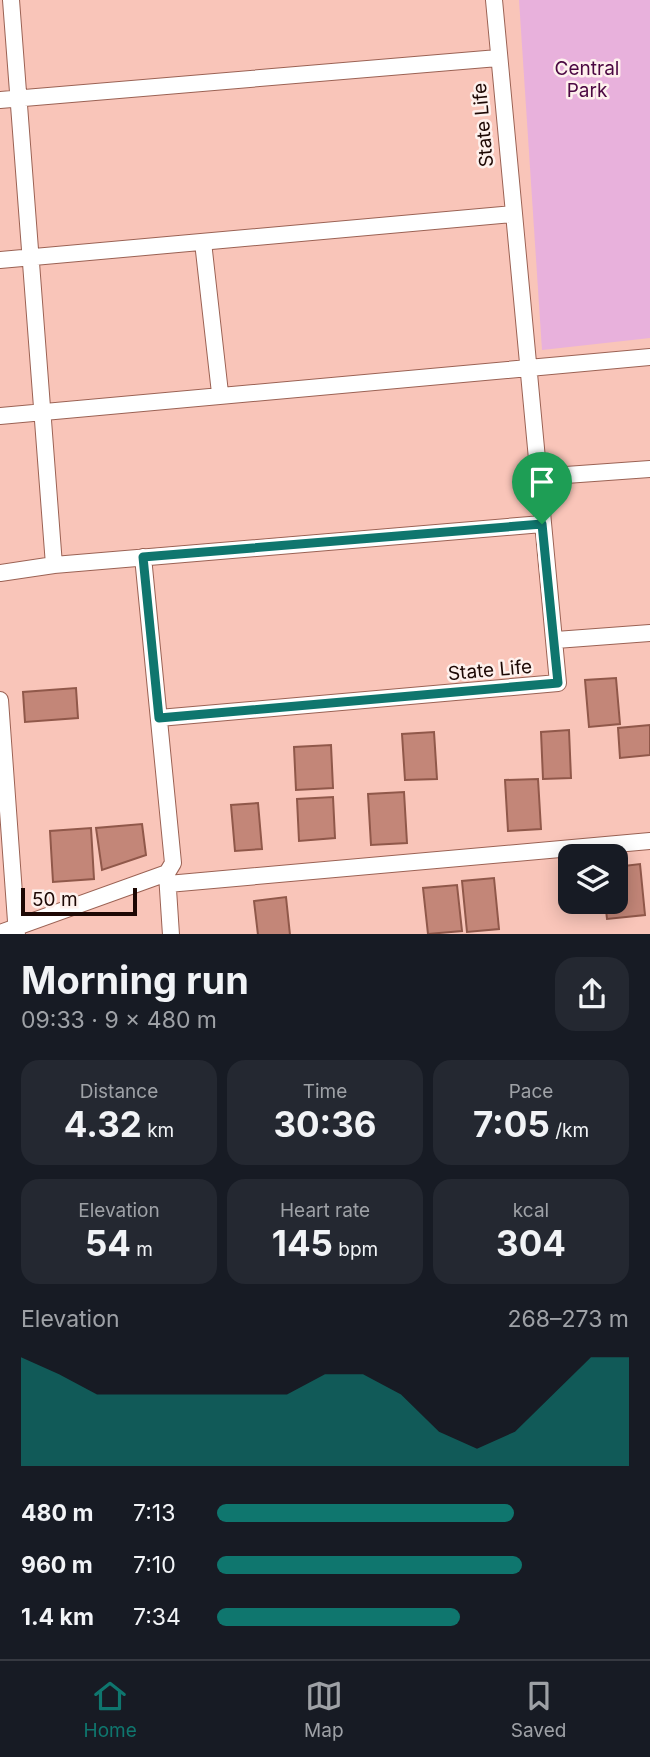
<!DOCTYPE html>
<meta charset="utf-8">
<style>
body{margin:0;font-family:Inter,sans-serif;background:#242831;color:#f1f3f6;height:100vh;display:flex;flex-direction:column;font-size:26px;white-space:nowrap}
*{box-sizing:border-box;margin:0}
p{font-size:23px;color:#9ea1a6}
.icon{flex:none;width:38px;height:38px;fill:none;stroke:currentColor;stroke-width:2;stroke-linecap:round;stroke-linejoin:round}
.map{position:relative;height:934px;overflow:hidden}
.drawer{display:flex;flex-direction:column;background:#171b24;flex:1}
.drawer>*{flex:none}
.controls{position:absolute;left:558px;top:844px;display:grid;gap:14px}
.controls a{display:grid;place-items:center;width:70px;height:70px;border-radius:14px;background:#171b24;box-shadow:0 4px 18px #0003;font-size:35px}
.scale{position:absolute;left:21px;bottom:18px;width:116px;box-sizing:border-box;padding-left:7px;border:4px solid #1d0804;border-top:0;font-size:19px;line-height:24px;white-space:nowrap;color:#1d0804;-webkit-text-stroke:5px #fef1ed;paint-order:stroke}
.pin{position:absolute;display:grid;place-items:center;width:60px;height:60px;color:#fff;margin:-72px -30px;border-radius:50% 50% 50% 0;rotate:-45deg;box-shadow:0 0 7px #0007}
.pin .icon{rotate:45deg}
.round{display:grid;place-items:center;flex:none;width:74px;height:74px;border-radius:21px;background:#242831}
.head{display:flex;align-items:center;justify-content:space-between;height:119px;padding:0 21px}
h1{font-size:38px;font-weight:700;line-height:52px}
.stats{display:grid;grid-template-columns:repeat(3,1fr);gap:10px;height:119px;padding:7px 21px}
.stats div{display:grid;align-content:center;border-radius:18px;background:#242831;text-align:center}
.stats b{font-size:35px;font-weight:700}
.stats small{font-size:19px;font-weight:400}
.stats p{font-size:19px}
.chart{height:196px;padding:14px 21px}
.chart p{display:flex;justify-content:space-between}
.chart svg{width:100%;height:126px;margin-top:7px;fill:#0f766e;opacity:.7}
ul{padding:0 21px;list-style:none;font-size:23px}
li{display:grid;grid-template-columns:112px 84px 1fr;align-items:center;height:52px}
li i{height:18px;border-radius:9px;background:#0f766e}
.tab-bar{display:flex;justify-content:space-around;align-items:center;height:98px;border-top:2px solid #363941;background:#171b24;font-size:19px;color:#9ea1a6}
.tab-bar a{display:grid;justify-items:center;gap:4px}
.tab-bar .on{color:#0f766e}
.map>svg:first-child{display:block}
.green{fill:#e8b1dc}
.building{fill:#c38678;stroke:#90584a;stroke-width:2}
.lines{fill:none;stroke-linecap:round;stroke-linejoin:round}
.minor-casing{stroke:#9b6254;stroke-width:18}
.minor{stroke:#fff;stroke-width:16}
.route-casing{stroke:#fff;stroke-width:14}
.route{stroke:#0f766e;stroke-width:9}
.labels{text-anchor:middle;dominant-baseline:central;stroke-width:5;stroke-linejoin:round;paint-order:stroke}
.park-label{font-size:19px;fill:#4b0842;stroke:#fef1ed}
.street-label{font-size:19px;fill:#1d0804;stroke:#fef1ed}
</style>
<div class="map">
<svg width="650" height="935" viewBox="0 0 650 935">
<rect width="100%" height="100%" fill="#f9c5b9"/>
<path class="green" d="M519,0H650V338L542,350Z"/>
<path class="building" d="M616,678L620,724L589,727L585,680Z
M76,688L78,718L25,722L23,692Z
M650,725V755L620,758L618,728Z
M569,730L571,778L543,779L541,732Z
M434,732L437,779L405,780L402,734Z
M331,745L333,788L296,790L294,747Z
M538,779L541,829L508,831L505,780Z
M404,792L407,843L371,845L368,794Z
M333,797L335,838L299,841L297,799Z
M258,803L262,849L235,851L231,805Z
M142,824L146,855L102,870L96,828Z
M91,828L94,879L53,882L50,831Z
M640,864L645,915L607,919L605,901H616V867Z
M494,878L499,929L467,932L462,881Z
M457,885L462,931L428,934L423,888Z
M286,897L290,935H258L254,901Z"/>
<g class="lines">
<g class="minor-casing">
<path id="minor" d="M11,0L54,565
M0,100L498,58
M203,242L220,393
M0,260L513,214
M0,416L650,357
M538,477L650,469
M0,573L54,565L542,524
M556,640L650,633
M0,700L17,935
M159,718L558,683L494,0
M167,874L171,935
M168,884L650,841
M0,933L167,873L173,863L143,557"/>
</g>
<use href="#minor" class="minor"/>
</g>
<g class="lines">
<g class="route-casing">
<path id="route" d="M542,524L558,683L159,718L143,557Z"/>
</g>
<use href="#route" class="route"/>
</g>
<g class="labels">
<g class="park-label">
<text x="587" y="68">Central<tspan x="587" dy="22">Park</tspan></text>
</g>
<g class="street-label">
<text transform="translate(483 125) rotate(-95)">State Life</text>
<text transform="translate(490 670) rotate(-5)">State Life</text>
</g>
</g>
</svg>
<div class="controls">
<a><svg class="icon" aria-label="layers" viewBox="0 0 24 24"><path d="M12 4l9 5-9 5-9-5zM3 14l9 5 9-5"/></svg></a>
</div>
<div class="scale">50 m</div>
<div class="pin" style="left:542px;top:524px;background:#1e9e55"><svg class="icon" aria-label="arrive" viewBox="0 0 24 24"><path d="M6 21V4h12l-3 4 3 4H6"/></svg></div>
</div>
<section class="drawer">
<div class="head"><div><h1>Morning run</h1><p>09:33 · 9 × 480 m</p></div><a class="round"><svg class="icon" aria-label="share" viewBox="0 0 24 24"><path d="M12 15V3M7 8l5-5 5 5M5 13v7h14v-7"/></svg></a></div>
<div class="stats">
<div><p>Distance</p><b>4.32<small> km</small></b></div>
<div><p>Time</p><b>30:36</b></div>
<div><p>Pace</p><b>7:05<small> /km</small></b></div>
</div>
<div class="stats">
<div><p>Elevation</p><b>54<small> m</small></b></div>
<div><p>Heart rate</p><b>145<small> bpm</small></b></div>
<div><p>kcal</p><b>304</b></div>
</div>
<div class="chart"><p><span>Elevation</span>268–273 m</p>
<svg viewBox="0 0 160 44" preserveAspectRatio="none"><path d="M0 44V6L10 12L20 19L30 19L40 19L50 19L60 19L70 19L80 12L90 12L100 19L110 32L120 38L130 32L140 19L150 6L160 6V44z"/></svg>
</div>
<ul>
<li><b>480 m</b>7:13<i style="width:72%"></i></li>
<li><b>960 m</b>7:10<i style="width:74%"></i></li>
<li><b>1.4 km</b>7:34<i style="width:59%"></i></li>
</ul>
</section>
<nav class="tab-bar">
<a class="on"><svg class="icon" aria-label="home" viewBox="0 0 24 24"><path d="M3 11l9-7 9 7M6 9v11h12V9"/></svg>Home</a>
<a><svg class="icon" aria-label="map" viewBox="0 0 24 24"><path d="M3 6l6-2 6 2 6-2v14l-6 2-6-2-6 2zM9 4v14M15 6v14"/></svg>Map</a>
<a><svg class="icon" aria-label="saved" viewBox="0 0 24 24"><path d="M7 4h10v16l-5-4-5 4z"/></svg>Saved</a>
</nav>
